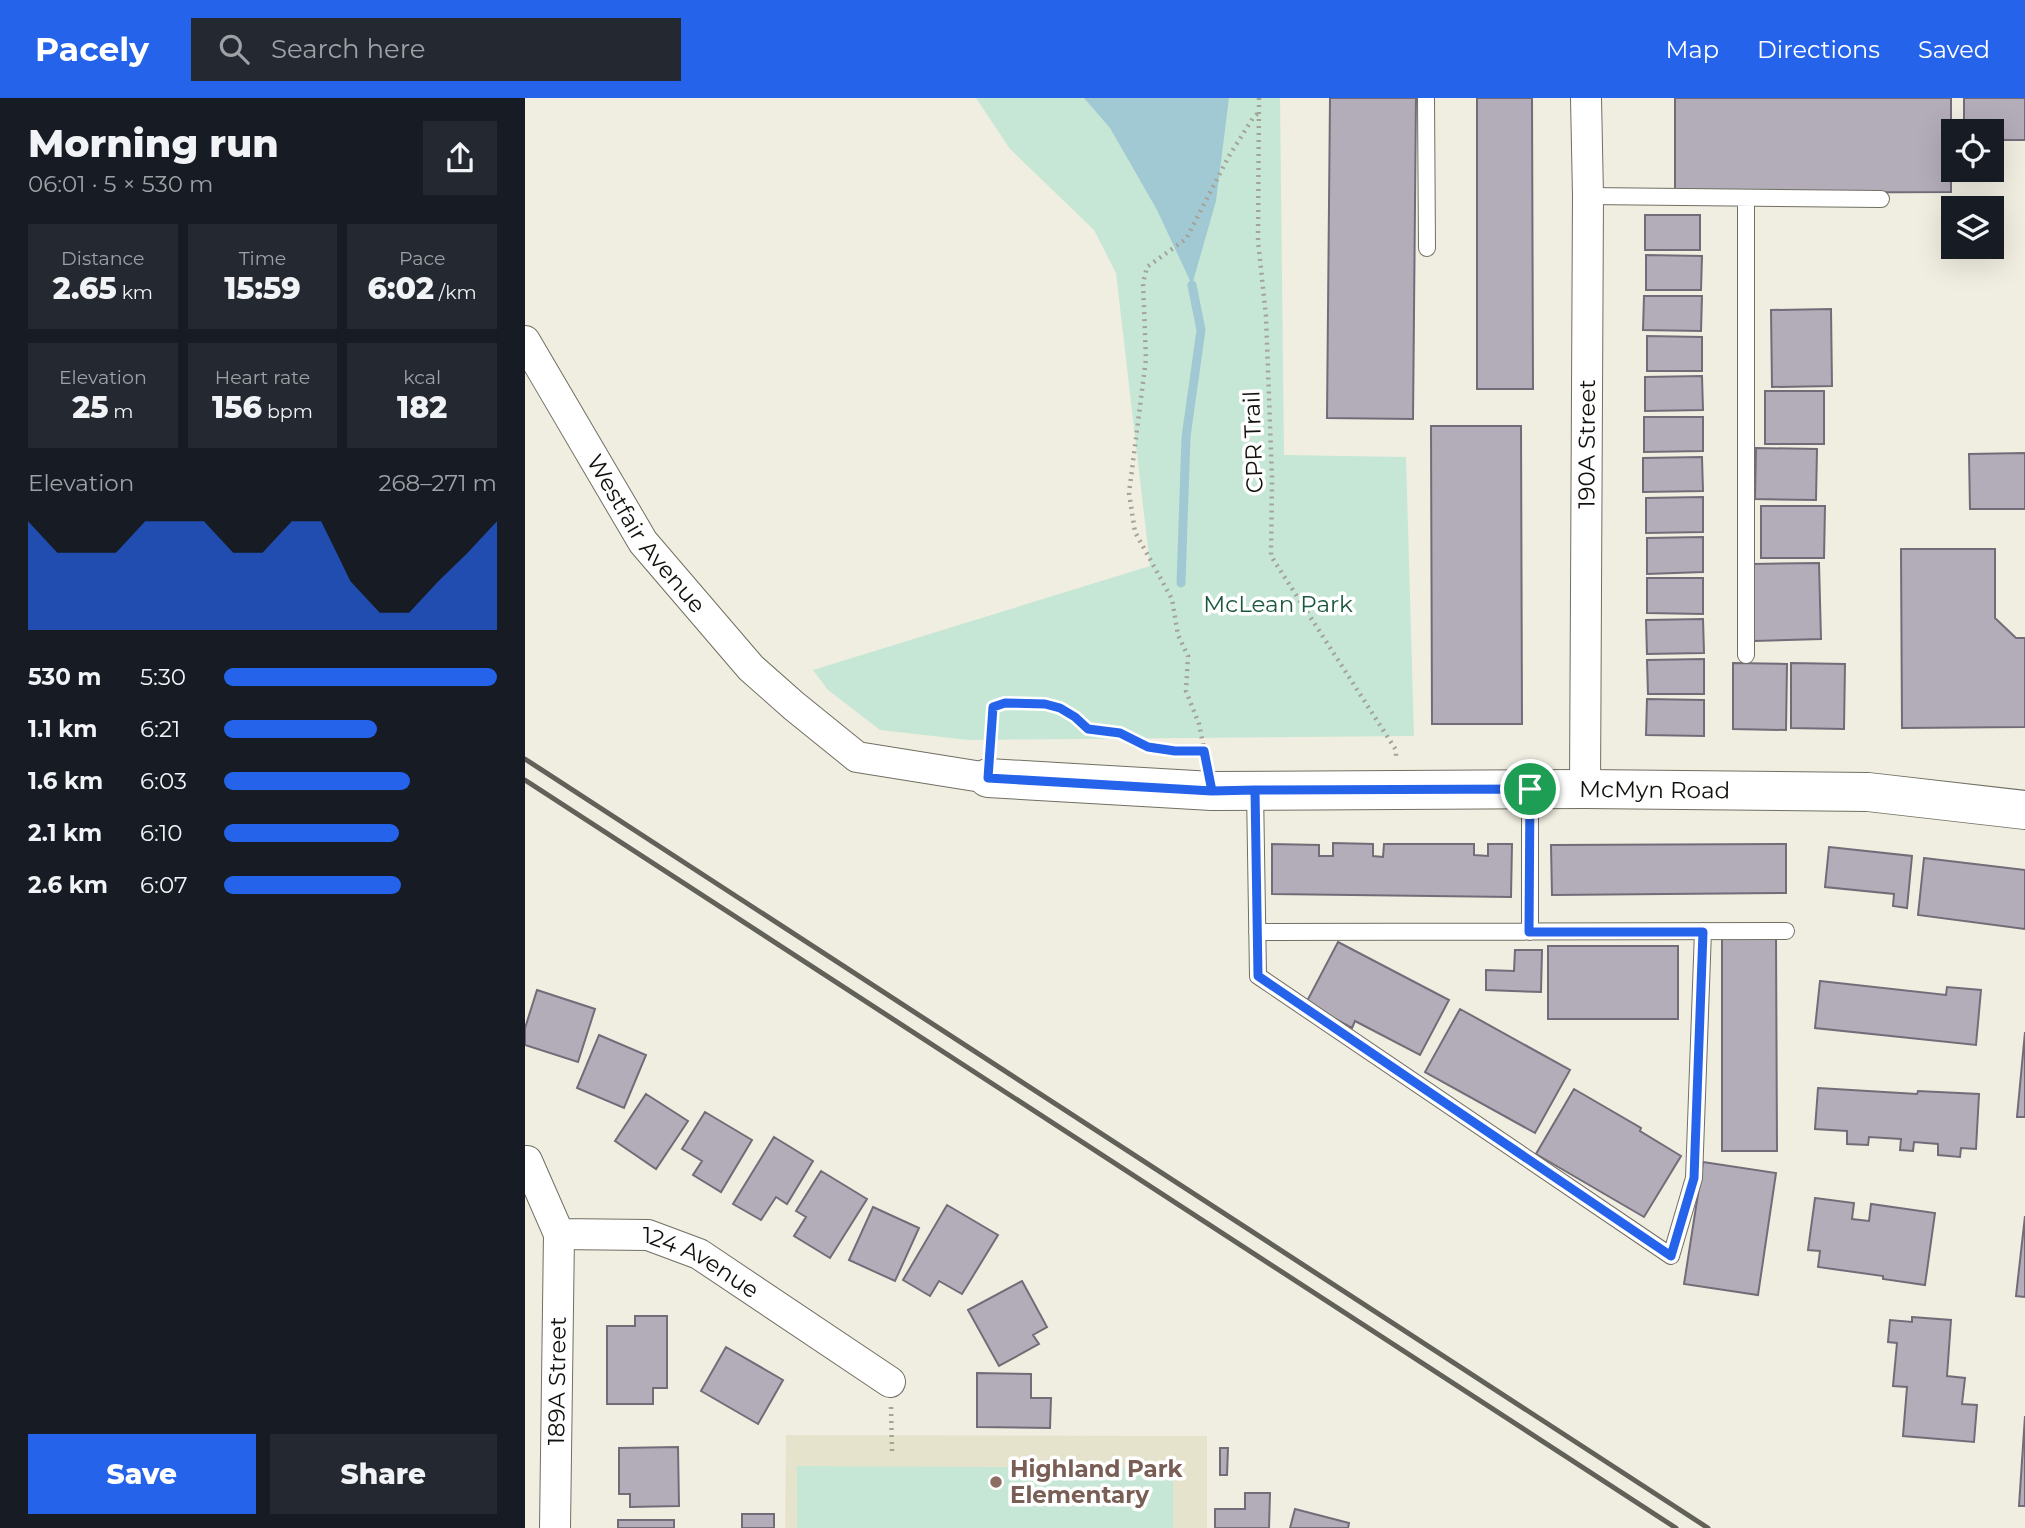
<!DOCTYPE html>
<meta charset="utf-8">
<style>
body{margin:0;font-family:Montserrat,sans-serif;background:#242831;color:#f1f3f6;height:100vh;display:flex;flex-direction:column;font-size:26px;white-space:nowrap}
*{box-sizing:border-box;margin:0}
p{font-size:23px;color:#9ea1a6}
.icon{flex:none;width:38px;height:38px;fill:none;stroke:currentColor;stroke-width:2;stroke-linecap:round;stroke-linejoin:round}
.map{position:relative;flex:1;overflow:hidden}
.panel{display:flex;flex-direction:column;background:#171b24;width:525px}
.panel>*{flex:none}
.buttons{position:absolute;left:1416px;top:21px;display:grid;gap:14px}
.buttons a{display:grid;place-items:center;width:63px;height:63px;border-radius:0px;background:#171b24;box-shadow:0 7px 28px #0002;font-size:35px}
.pin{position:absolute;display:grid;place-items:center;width:60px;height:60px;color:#fff;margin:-30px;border:4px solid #fff;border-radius:50%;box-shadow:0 2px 7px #0007}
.round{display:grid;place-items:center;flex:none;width:74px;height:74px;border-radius:0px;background:#242831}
.summary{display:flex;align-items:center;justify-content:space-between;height:119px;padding:0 28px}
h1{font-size:38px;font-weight:800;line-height:52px}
.figures{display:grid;grid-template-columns:repeat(3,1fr);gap:10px;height:119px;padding:7px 28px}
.figures div{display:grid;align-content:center;border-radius:0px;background:#242831;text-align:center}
.figures b{font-size:30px;font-weight:800}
.figures small{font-size:19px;font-weight:400}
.figures p{font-size:19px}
.chart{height:196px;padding:14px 28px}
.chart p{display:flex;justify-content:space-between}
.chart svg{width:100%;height:126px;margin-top:7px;fill:#2563eb;opacity:.7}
.button{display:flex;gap:14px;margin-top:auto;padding:14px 28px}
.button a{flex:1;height:80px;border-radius:0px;background:#2563eb;color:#fff;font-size:28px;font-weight:800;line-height:80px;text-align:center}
.button a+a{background:#242831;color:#f1f3f6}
ul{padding:0 28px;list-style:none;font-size:23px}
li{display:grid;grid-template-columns:112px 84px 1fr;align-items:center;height:52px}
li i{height:18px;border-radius:9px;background:#2563eb}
header{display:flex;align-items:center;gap:42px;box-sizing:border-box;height:98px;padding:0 35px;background:#2563eb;color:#fff}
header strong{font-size:33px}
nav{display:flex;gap:38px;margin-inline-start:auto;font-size:24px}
.search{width:490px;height:63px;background:#242831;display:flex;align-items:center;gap:18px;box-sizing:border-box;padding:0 24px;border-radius:0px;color:#9ea1a6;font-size:26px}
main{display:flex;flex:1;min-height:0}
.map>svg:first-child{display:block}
.built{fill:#e6e3cd}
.green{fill:#c7e7d6}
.water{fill:#a1c9d4}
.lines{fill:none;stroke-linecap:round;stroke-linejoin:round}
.stream{stroke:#a1c9d4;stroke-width:9}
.building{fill:#b3adb9;stroke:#726c78;stroke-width:2}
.lane-casing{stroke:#716f62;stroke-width:18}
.street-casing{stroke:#716f62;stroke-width:32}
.secondary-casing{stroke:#716f62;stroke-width:40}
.path{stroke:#a4a398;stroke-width:4.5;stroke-dasharray:2 5;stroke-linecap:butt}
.lane{stroke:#fff;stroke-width:16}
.street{stroke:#fff;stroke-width:30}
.secondary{stroke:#fff;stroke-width:38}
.rail{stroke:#626159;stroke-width:5}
.route-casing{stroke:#fff;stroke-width:14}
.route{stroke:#2563eb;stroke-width:9}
.education-dot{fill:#8d6e63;stroke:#fff;stroke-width:2.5}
.labels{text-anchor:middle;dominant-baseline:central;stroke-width:7;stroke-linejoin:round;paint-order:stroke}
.street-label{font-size:23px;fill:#12110d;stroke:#fff}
.park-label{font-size:23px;fill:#1a573e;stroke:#fff}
.education-label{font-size:23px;font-weight:bold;fill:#785e54;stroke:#fff;text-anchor:start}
</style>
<header>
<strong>Pacely</strong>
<div class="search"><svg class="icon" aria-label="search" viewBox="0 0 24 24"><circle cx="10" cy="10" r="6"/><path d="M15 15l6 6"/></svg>Search here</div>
<nav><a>Map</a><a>Directions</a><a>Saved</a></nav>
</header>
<main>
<section class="panel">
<div class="summary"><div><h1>Morning run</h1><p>06:01 · 5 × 530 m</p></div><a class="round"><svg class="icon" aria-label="share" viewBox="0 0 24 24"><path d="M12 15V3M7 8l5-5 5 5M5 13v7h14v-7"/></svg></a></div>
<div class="figures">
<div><p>Distance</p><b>2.65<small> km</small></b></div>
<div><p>Time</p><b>15:59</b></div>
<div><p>Pace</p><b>6:02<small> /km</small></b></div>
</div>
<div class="figures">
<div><p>Elevation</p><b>25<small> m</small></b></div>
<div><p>Heart rate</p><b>156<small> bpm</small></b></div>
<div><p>kcal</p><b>182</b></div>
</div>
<div class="chart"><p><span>Elevation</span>268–271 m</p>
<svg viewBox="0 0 160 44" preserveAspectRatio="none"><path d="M0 44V6L10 17L20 17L30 17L40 6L50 6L60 6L70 17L80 17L90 6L100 6L110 27L120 38L130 38L140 27L150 17L160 6V44z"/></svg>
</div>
<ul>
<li><b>530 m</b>5:30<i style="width:100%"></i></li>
<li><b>1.1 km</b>6:21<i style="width:56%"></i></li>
<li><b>1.6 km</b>6:03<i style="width:68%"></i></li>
<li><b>2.1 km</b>6:10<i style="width:64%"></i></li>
<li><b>2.6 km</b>6:07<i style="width:65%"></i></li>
</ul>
<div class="button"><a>Save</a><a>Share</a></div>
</section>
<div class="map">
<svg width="1500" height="1430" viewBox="0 0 1500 1430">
<rect width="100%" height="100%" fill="#f0eee0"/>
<path class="built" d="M261,1337L682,1338V1430H260Z"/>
<path class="green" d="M451,0H755L759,357L881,359L889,638L443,642L355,632L303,592L288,572L625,468L591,175L569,132L485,51Z
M272,1368L648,1370V1430H272Z"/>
<path class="water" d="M559,0H704L691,103L667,187L632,112L585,30Z"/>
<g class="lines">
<path class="stream" d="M656,485L661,339L676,232L667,187"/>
</g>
<path class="building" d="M805,0H891L888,321L802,320Z
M952,0H1007L1008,291H952Z
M1150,0H1426V94L1150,95Z
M1439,0H1500V42H1471V59H1466V33H1439Z
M1120,117H1175V152H1120Z
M1121,157L1177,158L1176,192H1121Z
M1119,198H1177L1176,233L1118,232Z
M1306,211L1307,288L1247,289L1246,212Z
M1122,238L1177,239V273H1122Z
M1177,278L1178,312L1120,313V279Z
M1240,293H1299V346H1240Z
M1119,319H1178V353L1119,354Z
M906,328H996L997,626H907Z
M1231,350L1292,351L1291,402L1230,401Z
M1500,355V411H1445L1444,356Z
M1177,359L1178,393L1118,394V360Z
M1178,399V434L1121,435V400Z
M1236,408H1300L1299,460H1236Z
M1178,439V474L1122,476V440Z
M1376,451H1470V520L1491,540H1500V629L1377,630Z
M1294,465L1296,541L1229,543L1228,466Z
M1122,480H1178V516L1122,515Z
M1178,521L1179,555L1122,556L1121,522Z
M1179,561V596H1123L1122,562Z
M1208,565L1262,566L1261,632L1208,631Z
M1266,565L1320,566L1319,631L1266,630Z
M1122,601L1179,602V638L1121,637Z
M808,745L848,746V758L858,759L859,746H949V757L963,758V746H987L986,799L747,796V746L794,747V758H808Z
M1261,746V795L1027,797L1026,747Z
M1304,749L1387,758L1382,810L1368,808L1369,796L1300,789Z
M1399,760L1500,772V831L1393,817Z
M1197,838H1251L1252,1053H1197Z
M813,844L924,902L895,957L830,923L827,930L781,905Z
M1023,848H1153V921H1023Z
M990,852H1017L1016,894L961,892V872L989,873Z
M1295,883L1421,897L1422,889L1456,892L1451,947L1290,930Z
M12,892L70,911L53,964L0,947V930Z
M935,911L1045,972L1010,1035L900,974Z
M1500,934V1019H1492Z
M74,937L121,957L99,1010L52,990Z
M1293,990L1392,996L1393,993L1454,996L1451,1051L1436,1050L1435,1059L1413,1057V1046L1389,1044L1388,1053L1375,1052L1376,1041L1344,1039L1343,1047L1322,1046V1033L1290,1031Z
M1049,991L1116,1030L1115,1033L1156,1058L1119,1119L1011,1056Z
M121,996L163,1023L131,1071L90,1043Z
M180,1014L227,1042L196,1094L168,1077L177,1063L157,1051Z
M249,1039L288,1063L262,1106L251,1099L236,1122L208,1106Z
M1178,1064L1251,1075L1233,1197L1159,1186Z
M296,1073L342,1101L305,1160L269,1138L281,1119L271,1113Z
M1290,1100L1329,1105L1327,1121L1344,1123L1346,1106L1410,1115L1400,1187L1358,1181V1178L1293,1169L1295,1153L1283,1152Z
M422,1107L473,1137L437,1196L414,1183L405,1198L378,1182Z
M348,1109L394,1130L370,1183L324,1162Z
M1500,1118V1199L1491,1198Z
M497,1183L522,1229L508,1237L514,1246L474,1268L443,1212Z
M110,1218H142V1290H128V1306H82V1228H110Z
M1387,1219L1426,1222L1422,1278L1440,1280L1437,1306L1452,1307L1449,1344L1378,1338L1382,1289L1368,1288L1372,1245L1363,1244L1365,1222L1387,1224Z
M201,1249L258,1282L233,1326L176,1293Z
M452,1275L506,1276V1300H526L525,1330L452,1329Z
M1500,1318V1408H1494Z
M153,1349L154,1408L105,1409V1396H94V1350Z
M695,1350H703L702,1377H695Z
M720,1395H745L744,1430H690V1411H720Z
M770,1411L824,1425L823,1430H765Z
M217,1416H249V1430H217Z
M93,1422H149V1430H93Z"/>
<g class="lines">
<g class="lane-casing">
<path id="lane" d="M901,0L902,150
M1063,98L1356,101
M1221,100V557
M730,692L733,878L1146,1158L1169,1080L1178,833
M732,834L1261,833
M1005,834V691"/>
</g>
<g class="street-casing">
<g id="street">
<path id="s1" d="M0,243L118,444L226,570L269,608L332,659L463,680"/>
<path id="s2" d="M1060,691L1063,98L1061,0"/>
<path id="s3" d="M2,1063L34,1136L123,1137L174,1156L365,1284"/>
<path id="s4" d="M30,1430L34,1136"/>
</g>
</g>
<g class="secondary-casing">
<g id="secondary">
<path id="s5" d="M463,680L687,693L1060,691L1343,694L1500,712"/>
</g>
</g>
<path class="path" d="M734,0L733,143L741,218L747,380L746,458L871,652V658
M465,647L468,609C493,600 524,604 546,617C552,621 557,628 563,631C572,635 586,632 595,636C606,639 615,647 625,649C643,653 661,653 679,653
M681,661L674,626L661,593L663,558L653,537L647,501L610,434L604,395L621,261L618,185L622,169L661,141L704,58L728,20L733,15
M366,1309L367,1354"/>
<use href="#lane" class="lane"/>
<use href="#street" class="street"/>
<use href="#secondary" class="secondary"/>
<path class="rail" d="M0,661L1183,1430
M0,682L1151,1430"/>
</g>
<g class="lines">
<g class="route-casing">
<path id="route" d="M1005,691L730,692L687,693L679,653H650L623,649L595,635L563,631L550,619L535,610L520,606L480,605L468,609L463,680L687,693L730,692L733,878L1146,1158L1169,1080L1178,834H1004L1005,691"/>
</g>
<use href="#route" class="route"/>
</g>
<circle class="education-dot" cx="471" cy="1384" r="7"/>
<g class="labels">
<g class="street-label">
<text transform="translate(728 344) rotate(-92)">CPR Trail</text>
<text stroke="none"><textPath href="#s2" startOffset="345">190A Street</textPath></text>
<text stroke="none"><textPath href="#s1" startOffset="228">Westfair Avenue</textPath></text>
<text stroke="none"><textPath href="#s5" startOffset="667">McMyn Road</textPath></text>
<text stroke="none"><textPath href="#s3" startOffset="228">124 Avenue</textPath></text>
<text stroke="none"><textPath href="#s4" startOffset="147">189A Street</textPath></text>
</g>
<g class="park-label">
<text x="753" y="506">McLean Park</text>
</g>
<g class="education-label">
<text x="485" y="1371">Highland Park<tspan x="485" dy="26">Elementary</tspan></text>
</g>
</g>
</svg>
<div class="buttons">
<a><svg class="icon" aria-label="locate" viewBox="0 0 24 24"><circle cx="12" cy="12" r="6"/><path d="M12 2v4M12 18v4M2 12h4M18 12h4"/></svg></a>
<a><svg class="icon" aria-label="layers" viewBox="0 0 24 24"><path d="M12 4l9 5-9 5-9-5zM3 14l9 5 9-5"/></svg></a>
</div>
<div class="pin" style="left:1005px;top:691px;background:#1e9e55"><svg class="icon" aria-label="arrive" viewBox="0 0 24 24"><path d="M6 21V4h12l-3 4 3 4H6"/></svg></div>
</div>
</main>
